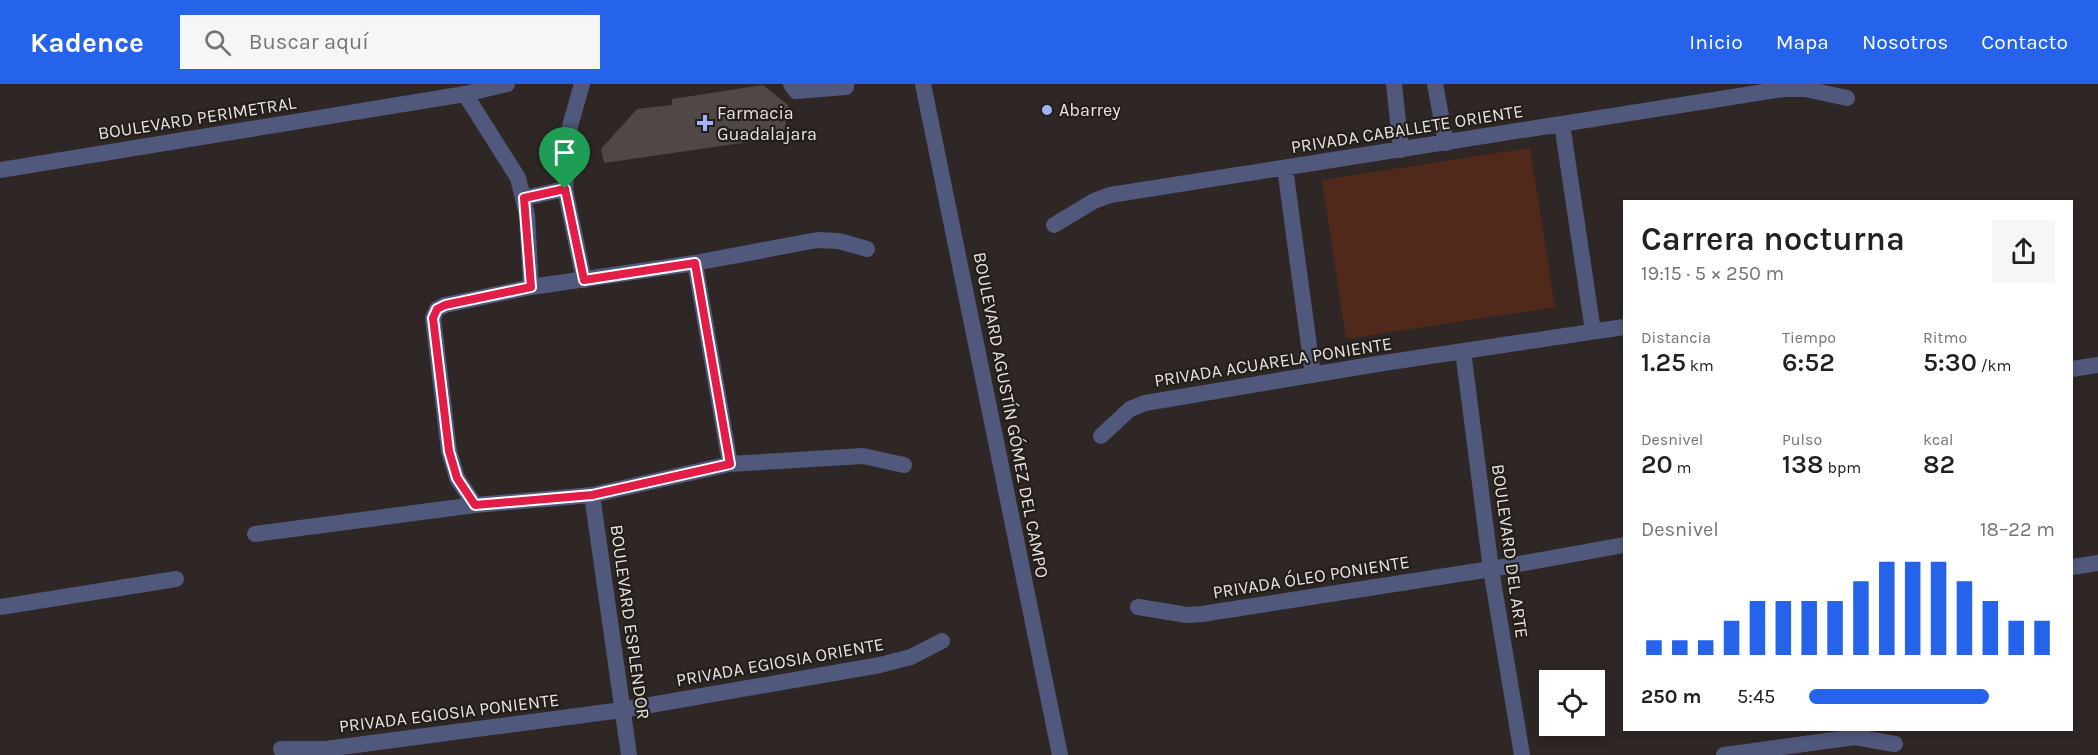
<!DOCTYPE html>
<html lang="es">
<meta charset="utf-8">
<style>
body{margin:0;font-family:Karla,sans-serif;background:#f6f6f6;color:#202124;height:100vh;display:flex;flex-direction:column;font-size:22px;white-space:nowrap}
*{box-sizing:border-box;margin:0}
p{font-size:20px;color:#757577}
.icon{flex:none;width:33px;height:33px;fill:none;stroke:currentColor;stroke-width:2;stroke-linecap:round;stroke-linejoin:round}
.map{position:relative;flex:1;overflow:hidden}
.side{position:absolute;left:1623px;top:116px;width:450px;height:531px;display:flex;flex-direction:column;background:#fff;border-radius:0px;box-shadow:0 3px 9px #0003}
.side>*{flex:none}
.buttons{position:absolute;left:1539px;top:586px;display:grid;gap:12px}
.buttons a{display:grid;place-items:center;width:66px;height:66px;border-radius:0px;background:#fff;box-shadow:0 3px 9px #0003;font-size:30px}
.pin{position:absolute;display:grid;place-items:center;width:51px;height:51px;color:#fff;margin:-62px -26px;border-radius:50% 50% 50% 0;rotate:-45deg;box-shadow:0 0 6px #0007}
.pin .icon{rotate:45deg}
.round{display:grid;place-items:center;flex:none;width:63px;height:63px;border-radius:0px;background:#f6f6f6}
.head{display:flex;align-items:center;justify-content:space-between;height:102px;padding:0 18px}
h1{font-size:33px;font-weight:600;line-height:45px}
.figures{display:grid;grid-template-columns:repeat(3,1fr);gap:9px;height:102px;padding:6px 18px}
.figures div{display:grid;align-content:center}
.figures b{font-size:26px;font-weight:600}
.figures small{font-size:16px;font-weight:400}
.figures p{font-size:16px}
.chart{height:168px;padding:12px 18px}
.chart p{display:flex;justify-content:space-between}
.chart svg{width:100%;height:108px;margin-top:6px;stroke:#2563eb;stroke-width:6}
ul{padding:0 18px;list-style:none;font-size:20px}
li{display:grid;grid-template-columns:96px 72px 1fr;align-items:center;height:45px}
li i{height:15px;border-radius:8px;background:#2563eb}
header{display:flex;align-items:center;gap:36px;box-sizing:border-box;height:84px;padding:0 30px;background:#2563eb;color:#fff}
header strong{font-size:28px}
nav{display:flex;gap:33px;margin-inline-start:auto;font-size:21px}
.search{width:420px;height:54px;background:#f6f6f6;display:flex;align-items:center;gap:15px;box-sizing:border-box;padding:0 21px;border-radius:0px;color:#757577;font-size:22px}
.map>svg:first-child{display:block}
.green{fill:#51291a}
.building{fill:#4f4846}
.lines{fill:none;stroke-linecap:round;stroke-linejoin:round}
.service{stroke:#50587b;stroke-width:16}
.minor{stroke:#50587b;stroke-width:16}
.tertiary{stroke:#50587b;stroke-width:16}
.route-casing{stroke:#fff;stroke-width:12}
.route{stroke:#e11d48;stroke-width:8}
.poi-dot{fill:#a1b2fd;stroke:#241e1b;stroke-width:2}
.labels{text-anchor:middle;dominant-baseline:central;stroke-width:4.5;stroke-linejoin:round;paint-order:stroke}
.poi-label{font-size:18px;fill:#e6e2e0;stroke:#241e1b;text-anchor:start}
.street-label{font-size:18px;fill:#e6e2e0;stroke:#241e1b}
</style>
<header>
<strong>Kadence</strong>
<div class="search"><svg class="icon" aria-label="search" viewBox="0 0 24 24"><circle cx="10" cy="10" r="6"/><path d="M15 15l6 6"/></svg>Buscar aquí</div>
<nav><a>Inicio</a><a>Mapa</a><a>Nosotros</a><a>Contacto</a></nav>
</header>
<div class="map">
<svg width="2098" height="671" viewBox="0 0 2098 671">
<rect width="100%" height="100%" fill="#2e2725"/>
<path class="green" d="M1530,64L1555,223L1346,255L1322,96Z"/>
<path class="building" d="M763,1L789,22L783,53L604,79L601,65L637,25L672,21V15Z"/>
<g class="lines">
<path class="service" d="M791,0L796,7L846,3V0"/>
<path class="minor" d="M582,0L570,42L565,105L584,196
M1394,0L1401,66
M1435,0L1446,59
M465,10L518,94L527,131L531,203
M1562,40L1593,247
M1285,84L1313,291
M524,114L565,105
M1054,141L1094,117L1110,111L1783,5H1805L1847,14
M695,179L730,380
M1463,267L1491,485L1522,671
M2072,285L2098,281
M1101,352L1130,325L1145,319L1377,280L1624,243
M592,411L629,671
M475,421L457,394L449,367L433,234L437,225L445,221L531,203L695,179L817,156L839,157L867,165
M255,450L475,421L592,411L730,380L863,372L904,381
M2072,483L2098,479
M0,523L176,495
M1138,523L1187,531L1202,530L1491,485L1624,461
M281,665H326L622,626L880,581L911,573L942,557
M1724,671L1855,653L1895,660"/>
<path class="tertiary" d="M923,0L1060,671
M0,86L465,10L507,0"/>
</g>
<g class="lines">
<g class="route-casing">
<path id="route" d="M565,105L584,196L695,179L730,380L592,411L475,421L457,394L449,367L433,234L437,225L445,221L531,203L524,114Z"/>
</g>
<use href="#route" class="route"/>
</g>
<g class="poi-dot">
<circle cx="1047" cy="26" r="6"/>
<path d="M702 30h6v6h6v6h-6v6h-6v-6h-6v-6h6z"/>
</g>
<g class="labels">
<g class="poi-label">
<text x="1059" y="26">Abarrey</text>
<text x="717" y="29">Farmacia<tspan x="717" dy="21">Guadalajara</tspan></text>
</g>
<g class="street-label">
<text transform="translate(197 34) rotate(-9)">BOULEVARD PERIMETRAL</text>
<text transform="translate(1407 45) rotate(-9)">PRIVADA CABALLETE ORIENTE</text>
<text transform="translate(1273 278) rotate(-9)">PRIVADA ACUARELA PONIENTE</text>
<text transform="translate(1011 331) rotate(79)">BOULEVARD AGUSTÍN GÓMEZ DEL CAMPO</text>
<text transform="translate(1510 467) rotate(82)">BOULEVARD DEL ARTE</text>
<text transform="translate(1311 493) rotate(-9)">PRIVADA ÓLEO PONIENTE</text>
<text transform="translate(630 538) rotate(82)">BOULEVARD ESPLENDOR</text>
<text transform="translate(780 578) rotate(-10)">PRIVADA EGIOSIA ORIENTE</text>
<text transform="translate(449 629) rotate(-7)">PRIVADA EGIOSIA PONIENTE</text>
</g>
</g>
</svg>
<div class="buttons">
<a><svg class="icon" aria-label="locate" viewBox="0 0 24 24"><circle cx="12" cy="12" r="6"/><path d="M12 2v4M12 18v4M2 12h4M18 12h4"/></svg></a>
</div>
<div class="pin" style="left:565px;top:105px;background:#1e9e55"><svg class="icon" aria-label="arrive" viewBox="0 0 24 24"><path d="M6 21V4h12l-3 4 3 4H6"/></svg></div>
<section class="side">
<div class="head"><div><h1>Carrera nocturna</h1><p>19:15 · 5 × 250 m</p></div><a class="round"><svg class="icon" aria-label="share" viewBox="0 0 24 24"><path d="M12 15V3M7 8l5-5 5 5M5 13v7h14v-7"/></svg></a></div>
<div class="figures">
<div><p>Distancia</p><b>1.25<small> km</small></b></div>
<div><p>Tiempo</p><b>6:52</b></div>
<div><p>Ritmo</p><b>5:30<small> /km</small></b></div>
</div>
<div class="figures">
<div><p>Desnivel</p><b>20<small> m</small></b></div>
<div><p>Pulso</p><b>138<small> bpm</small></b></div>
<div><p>kcal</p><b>82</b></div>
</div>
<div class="chart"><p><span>Desnivel</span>18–22 m</p>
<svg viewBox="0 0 160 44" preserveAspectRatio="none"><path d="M5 44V38M15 44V38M25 44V38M35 44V30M45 44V22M55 44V22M65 44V22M75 44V22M85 44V14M95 44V6M105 44V6M115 44V6M125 44V14M135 44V22M145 44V30M155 44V30"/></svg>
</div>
<ul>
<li><b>250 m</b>5:45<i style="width:73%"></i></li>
</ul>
</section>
</div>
